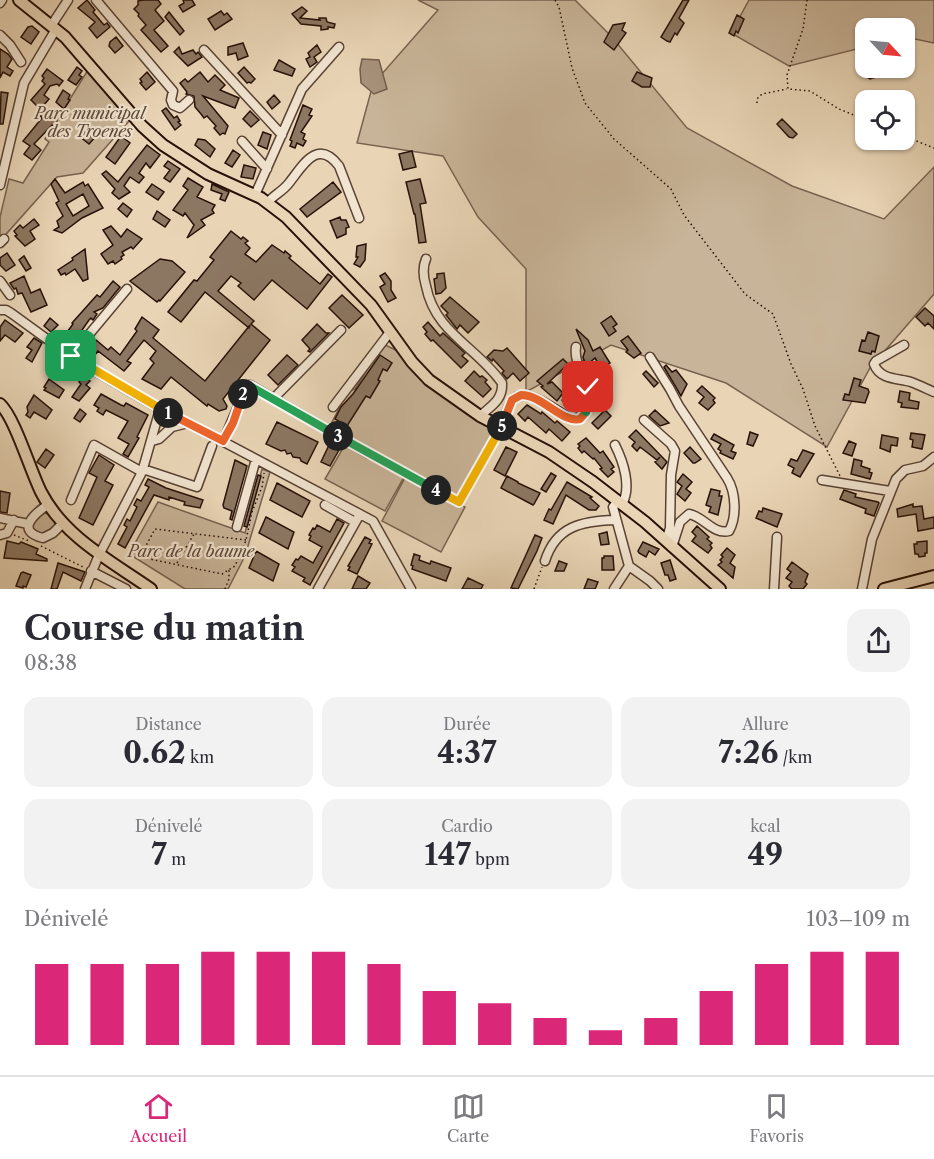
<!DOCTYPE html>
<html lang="fr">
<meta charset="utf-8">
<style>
body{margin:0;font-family:"Libre Caslon Text",serif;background:#f2f2f3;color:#2b2b33;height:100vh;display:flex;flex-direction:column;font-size:22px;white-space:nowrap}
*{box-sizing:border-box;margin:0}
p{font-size:20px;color:#7c7c81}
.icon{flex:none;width:33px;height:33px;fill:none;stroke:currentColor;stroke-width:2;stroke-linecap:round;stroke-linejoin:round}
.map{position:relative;height:589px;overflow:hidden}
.sheet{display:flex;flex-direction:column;background:#fff;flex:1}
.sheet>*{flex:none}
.needle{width:39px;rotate:116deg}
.tools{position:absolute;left:855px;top:18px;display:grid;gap:12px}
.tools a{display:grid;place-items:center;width:60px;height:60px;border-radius:12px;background:#fff;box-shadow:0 2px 4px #0004;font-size:30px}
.pin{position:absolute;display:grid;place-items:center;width:51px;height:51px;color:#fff;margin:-26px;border-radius:12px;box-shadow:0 3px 9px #0006}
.km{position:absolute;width:30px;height:30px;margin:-15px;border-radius:50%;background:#222;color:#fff;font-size:16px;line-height:30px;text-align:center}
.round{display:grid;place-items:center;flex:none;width:63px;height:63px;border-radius:18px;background:#f2f2f3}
.head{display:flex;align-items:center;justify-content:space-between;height:102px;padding:0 24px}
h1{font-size:33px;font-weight:800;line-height:45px}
.stats{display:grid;grid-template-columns:repeat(3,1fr);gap:9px;height:102px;padding:6px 24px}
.stats div{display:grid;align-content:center;border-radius:15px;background:#f2f2f3;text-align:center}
.stats b{font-size:30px;font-weight:800}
.stats small{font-size:16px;font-weight:400}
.stats p{font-size:16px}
.chart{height:168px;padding:12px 24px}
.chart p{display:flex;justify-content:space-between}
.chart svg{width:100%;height:108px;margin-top:6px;stroke:#db2777;stroke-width:6}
.tab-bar{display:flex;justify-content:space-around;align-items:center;height:84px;border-top:2px solid #e1e1e2;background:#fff;font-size:16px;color:#7c7c81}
.tab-bar a{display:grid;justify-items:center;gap:3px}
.tab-bar .current{color:#db2777}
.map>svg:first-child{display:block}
.green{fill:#c8b498;stroke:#786250;stroke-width:1.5}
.water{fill:#a7927b;stroke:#745e4d;stroke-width:1.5}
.building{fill:#8c7762;stroke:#271108;stroke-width:1.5;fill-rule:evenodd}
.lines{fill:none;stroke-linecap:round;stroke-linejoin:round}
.minor-casing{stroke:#584234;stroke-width:11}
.major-casing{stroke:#271108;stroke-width:14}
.path{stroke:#271108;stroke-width:1.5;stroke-dasharray:1.5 3;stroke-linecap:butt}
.minor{stroke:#f1e4d0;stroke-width:8}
.major{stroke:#e9d5b6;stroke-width:10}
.split-1-casing{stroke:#fff;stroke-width:12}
.split-2-casing{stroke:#fff;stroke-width:12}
.split-3-casing{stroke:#fff;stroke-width:12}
.split-4-casing{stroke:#fff;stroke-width:12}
.split-5-casing{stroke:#fff;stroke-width:12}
.split-6-casing{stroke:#fff;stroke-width:12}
.split-7-casing{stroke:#fff;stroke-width:12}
.split-1{stroke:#f5b400;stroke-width:8}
.split-2{stroke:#f0652b;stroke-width:8}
.split-3{stroke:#22a559;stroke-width:8}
.split-4{stroke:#22a559;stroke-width:8}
.split-5{stroke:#f5b400;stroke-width:8}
.split-6{stroke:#f0652b;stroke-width:8}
.split-7{stroke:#22a559;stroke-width:8}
.labels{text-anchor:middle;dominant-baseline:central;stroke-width:4.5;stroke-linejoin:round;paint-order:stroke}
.park-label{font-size:16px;font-style:italic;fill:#5f4a3a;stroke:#f1e4d0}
</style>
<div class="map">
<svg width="934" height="589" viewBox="0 0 934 589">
<rect width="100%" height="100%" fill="#e9d5b6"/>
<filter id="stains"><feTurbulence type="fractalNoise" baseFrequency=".00333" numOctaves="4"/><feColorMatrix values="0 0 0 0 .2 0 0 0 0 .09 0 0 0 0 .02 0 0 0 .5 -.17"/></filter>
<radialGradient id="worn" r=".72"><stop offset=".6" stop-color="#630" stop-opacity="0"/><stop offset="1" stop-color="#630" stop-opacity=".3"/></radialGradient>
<path class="green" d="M418,0H575L611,36L687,128L792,186L884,219L934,167V294L870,368L827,447L726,383L611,345L526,392V269L478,217L443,156L357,143L373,84L438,10Z
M749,0H934V43L905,37L904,28H866L865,47L789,66L731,33Z
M88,70L130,120L83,173L57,177L0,241V217L9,179L23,183L49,142L45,139Z
M383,344L400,352L498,430L458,499L329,428L348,391L355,389Z
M346,443L405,475L385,511L325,479Z
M262,469L270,472L245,556L228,589H185L129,554L158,502L245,533Z
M406,476L465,507L441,552L382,521Z
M42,513L50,514L55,523V526L41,535L32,529L33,522Z"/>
<path class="water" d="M362,59L379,60L387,89L374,94L361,83L360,69Z"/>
<path class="building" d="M87,0L95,10L93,12L104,25L107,23L110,27L97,38L89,28L95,22L78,8Z
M144,0H158L161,4L155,10L164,21L154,30L168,46L161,52L141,30L146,25L138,16L139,14L134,9L138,5V1Z
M183,0H192L195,5L183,12L179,6L184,3Z
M683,0H689L679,18L684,23L677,35L675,33L670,42L667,41L661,37Z
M302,7L307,11L300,18L320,20L319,18H326L327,22L335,24L334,28L328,27V29L321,30V26L301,24L292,14Z
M221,11L224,15L227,13L232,19L215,30L208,19Z
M169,12L184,31L180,35L165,17Z
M737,15L744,19L738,33L736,31L734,36L729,33Z
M625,23L622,30L626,33L614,50L604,42L613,25Z
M32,26L39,32L31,44L21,37L28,27Z
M116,37L123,46L115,53L109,46L110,42Z
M243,43L248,56L238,60L236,53L228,55V47Z
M317,45L321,52L314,57L317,62L310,67L306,59L310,57L308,53Z
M179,47L182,54L193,50L196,54L198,52L202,57L188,66L174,52Z
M0,49L8,54L12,59L7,67L13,71L10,76L3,72L0,78Z
M279,60L295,69L292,76L274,70Z
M77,67L82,71L79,75L82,77L76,85L68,80Z
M244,67L255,79L251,83L249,82L247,83L238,73Z
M47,69L63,81L59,86L57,84L50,86L44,95L49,99L42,107L57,121L54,127L52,125L34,144L41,150L32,160L24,154L30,146L23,141L42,118L37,112L40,109L31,100L45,84L42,81L44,78L42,76Z
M875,69L876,77L870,79L867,77V70Z
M147,72L155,82L146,90L140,83L142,82L140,79Z
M200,72L208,82L215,75L225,85L220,90L239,98L235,108L203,96L228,126L225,134L223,133L220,135L214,128L216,126L207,116L204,118L201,114L195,107L194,96L186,94L187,92L180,83L185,79L188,82Z
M637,72L652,78L650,87H642L632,81Z
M63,90L70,95L68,99L70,100L64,109L56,102Z
M1,92L8,93L3,124H0Z
M274,95L280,102L272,109L267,102Z
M303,105L312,109L309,115L312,116L301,132L305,134L303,139L306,141L303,146L297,143L295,148L290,146L292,141L290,140Z
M166,108L174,118L177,116L180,121L178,122L181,125L175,130L162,111Z
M250,111L259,120L251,127L243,119Z
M782,119L797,134L793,138L789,137L777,124Z
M89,125L98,134L89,144L79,136Z
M263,132L271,135L267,149L258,145Z
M121,136L130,143L115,164L106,157Z
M198,139L205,140L215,149L210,157L195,145Z
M147,145L160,155L150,168L146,163L139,173L144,177L139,183L130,177L124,186L130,192L119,199L112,193L115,189L102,174L106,171L118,182Z
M233,150L240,155L232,167L225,163Z
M412,151L416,167L403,170L399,154Z
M168,161L180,169L170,182L164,178L170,170L164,166Z
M244,165L256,168L253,179L241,177Z
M188,178L203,187L197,197L215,205L212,210L214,213L201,220L205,225L187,238L194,225L185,213L183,216L173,210L188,190L183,186Z
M55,179L65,193L83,182L85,186L88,184L103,208L82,218L62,233L54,230L59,227L57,221L63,216L56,203L59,201L51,184ZM83,194L89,206L73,216L66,204Z
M420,179L426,203L420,204L426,242L419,243L415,214H414L406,182Z
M333,182L341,192L307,217L300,209Z
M152,184L164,192L158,200L146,192Z
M212,184L229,192L225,201L220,199L222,194L211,190Z
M123,203L132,210L127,217L118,209Z
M157,211L170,220L165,227L153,219Z
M340,217L341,220H346L349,227L346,228V234L337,238L330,221Z
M34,219L39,225L30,231L35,239L25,246L15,236L17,235L14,231L20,225L23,228Z
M111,226L121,237L127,229L142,239L133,249L131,247L122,252L124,255L121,257L122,259L115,264L113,261L108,264L101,254L113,245L103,230Z
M231,231L241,239L243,237L248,241L245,243L250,248L245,254L256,262L272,245L284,253L285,251L291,256L289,258L320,284L328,274L332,277L307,309L272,280L254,300L238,286L241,283L231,276L218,291L254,321L251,324L270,340L223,399L227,406L226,409L219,411L208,404L207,406L171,377L161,389L142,379L154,363L150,359L156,351L144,340L127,361L131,363L124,371L98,351L91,360L84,354L96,340L108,350L111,347L120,355L137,331L135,329L142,317L159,330L153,338L205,381L250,325L249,328L205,292L181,322L168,312L194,280L197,281L214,260L210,257Z
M366,244L365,260L360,267L354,264L358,257H356L357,246Z
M85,249L88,279L83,281L75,269L66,275L65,273L61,275L58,270L73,260L72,258Z
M7,253L15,265L6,271L0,265V258Z
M24,256L31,268L26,271L19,260Z
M160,259L172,261L185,272L160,301L159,300L157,302L130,281Z
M385,273L391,281V290L396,298L388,302L380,287L385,284L380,276Z
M444,273L446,288L441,293L436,294L434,279L437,278V274Z
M24,276L31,293L40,289L47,305L31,312L22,293L18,294L16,288L14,289L10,283Z
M113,281L120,287L103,308L94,312L97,314L93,320L91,318L89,320L71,346L62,339L73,324L72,323L97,295L100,297Z
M342,295L363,315L349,328L329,308Z
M450,297L479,322L468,333L460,325L457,329L446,315L448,313L441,306Z
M925,308L934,316V329L928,323L925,326L916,317Z
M611,316L617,324L613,327L616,331L609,336L601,323Z
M50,318L58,325L51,332L44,326Z
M5,320L23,333L15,342L5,335L0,341V327Z
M428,322L440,336L443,333L465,353L462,356L468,361L461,368L433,340L431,341L425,334L427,332L423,327Z
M317,324L326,333H329L310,352L308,351L310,349L302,340Z
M576,329L588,340L593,351L600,347L610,363L601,368L595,358L586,366L583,357L585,351Z
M868,332L879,336L875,352L872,351L871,354L859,351L862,340L865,341Z
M628,336L641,353L634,358L626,352L628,350L621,341Z
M34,338L42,343L32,362L26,358L32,350L27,347Z
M507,348L529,373L520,381L513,373L507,379L502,373L504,371L493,359L492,361L487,357L494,350L503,351Z
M287,355L298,365L278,385L268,375Z
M380,355L392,363L387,371L383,369L378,380L380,381L370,398L366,396L347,426L335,419L341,407L353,394Z
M563,359L568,364L547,384L552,382L563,393L557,401L541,387L543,386L537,381Z
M666,365L672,372L676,370L687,384L681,396L664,367Z
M474,371L480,377L482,376L487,380L485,382L491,389L483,397L465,381Z
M646,371L658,383L654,387L643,374Z
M575,372L577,377L569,386L565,377Z
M83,376L90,381L86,385L90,388L79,401L72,397L81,384L79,382Z
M605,376L612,383L603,392L596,384Z
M854,378L861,380L859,386L868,389L869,392L865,403L843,400L845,394L849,395Z
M49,379L64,390L59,398L44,390L46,388L44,387Z
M702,386L715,398L713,400L715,403L708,410L699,403L704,397L697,391Z
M900,391L910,393L909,400L919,402L918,409L901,407L902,403L898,402Z
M101,394L121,405L124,406L126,403L148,415L137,437L139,438L128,457L123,454L129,444L118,438L128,421L106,410L103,415L97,411L99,408L94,405Z
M34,395L52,410L46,419L34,412L30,418L26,415L28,412L27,407Z
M566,397L575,406L571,410L562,400Z
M527,405L541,414L542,412L555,423L557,421L570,432L562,441L549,429L546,433L528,417L525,421L518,414Z
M80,409L86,414L80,422L74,418Z
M605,410L611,416L598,429L592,423Z
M655,410L669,423L660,426L649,416Z
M277,422L318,442L307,464L301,461L300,458L293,457L291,453L287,454L285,450L281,451L266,444Z
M636,430L667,462L662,469L655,462L660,457L657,460L640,447L637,451L632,446L635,442L629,437Z
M750,432L758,435L753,446L747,444Z
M911,433L925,435L922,449L912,447L913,440L910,439Z
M714,434L734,445L731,451L736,453L733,459L720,453L721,451L718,449L721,444L711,439Z
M882,435L898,438L897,446L891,445L890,452L880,448Z
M586,438L600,453L603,451L614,467L611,469L614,472L608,477L600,469L602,468L594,458L593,459L584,451L582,453L578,448L580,446L578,444Z
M849,441L856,444L852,456L843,453Z
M330,443L338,447L339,450L330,466L321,462Z
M506,447L517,452L505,476L494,470Z
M690,447L701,459L695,463H693L684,453Z
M46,449L54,455L45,468L37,462Z
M803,450L814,454L800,477L792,473L794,468L788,465L791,459L797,461Z
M99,455L114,465L105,481L113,485L93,525L79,518L97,477L89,473Z
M854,459L862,461L861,466L870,469L869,472L872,473L870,479L851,474Z
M235,460L247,466L232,520L230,519L232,511L224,508L223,505Z
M551,473L556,476L546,492L541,489Z
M683,474L692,482L686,489L691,493L685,501L677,494L682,486L677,482Z
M258,475L261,476L247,527L244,526Z
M507,476L518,482V483L540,493L534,504L533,505L501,488Z
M148,479L166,488L203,500L200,508L184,505L185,502L169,497V500L154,495L125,548L118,544L127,527L124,525L127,519L130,521L137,507L134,505L137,499L141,501L149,487L145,485Z
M567,482L592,497L590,498L599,506L596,510H589L566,495L553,524L544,520L549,509L551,510Z
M277,483L310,501L302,517L270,500Z
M711,489L720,491L719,496H722L718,515L709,512L711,507L706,505Z
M844,490L856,494L855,497L878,502L879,503L874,516L865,513L866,509L840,499Z
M0,491L10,493L7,513L0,512Z
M913,504V507L922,506L924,519L934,517V528L918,531L916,514L898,517L897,509Z
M763,508L782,514L777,527L756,518L759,511L762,512Z
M266,517L294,532L288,549L259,533Z
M337,519L344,523L310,585L303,581L305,578L292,571L295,567L292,565L296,559L298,560L301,556L313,563L322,547L309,540L311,536L309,535L313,528L315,529L317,525L330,532Z
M697,526L709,537L707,539L712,543L710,545L712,548L708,553L692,541L696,536L692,532Z
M607,532L609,544L601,545L599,534Z
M535,535L542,538L537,551L518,589L511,588Z
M365,537L371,540L369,543L372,544L357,574L348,570L350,567L348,566Z
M7,541L19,544L21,542L38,549L36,554L47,559V561L4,558Z
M927,541V553H925V556L919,557L918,554H915L914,544H917V542Z
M643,542L659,549L655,555L649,551L646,557L639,553L638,551Z
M727,548L735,555L730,563L735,567L733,578L718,565L722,562L720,560L723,557L721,555Z
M256,551L279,564L273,581L249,568Z
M414,554L420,556L419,560L430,564L431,561L451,568L446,581L412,569L413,566L411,565Z
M604,556H613L614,570H602V558H604Z
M670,560L676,579L670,581L668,575H665L661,563Z
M559,561L567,564L564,571H555Z
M792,562L808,574L805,582L807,584L803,589H792L789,586L792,582L786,578L791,572L787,569Z
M58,563L85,572L81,581L63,572L57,589H51Z
M23,572L31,575L26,587L23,586V588L16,586L21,573Z
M358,576L370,583L366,589H352Z
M468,578L483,585L481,589H462Z
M588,579L598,582L595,589H584Z"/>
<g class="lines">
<g class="minor-casing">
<path id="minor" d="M96,0L173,91L171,100L173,105L180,108L189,100
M0,3L2,0
M51,26L68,0
M0,35L10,45L21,62
M204,50L282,135
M242,141L267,169
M0,185L24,83L56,29
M255,195L302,89L339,47
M268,202C274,195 283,191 289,183C302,167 317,137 339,166L359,218
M0,243L4,239
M426,259C422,268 423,276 426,286C435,333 477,347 502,383C503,400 491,406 480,416
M0,281L10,295
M0,310H6L11,313L73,358L160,409L142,472L98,557L85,589
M904,345L876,361L874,364C880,380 897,378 911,382C919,385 927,389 934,392
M71,356L127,289
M650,357L670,389L679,406L727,478C736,492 737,517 729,531C713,535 703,516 689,514L680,522L672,547
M273,399L341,330
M333,407L390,332
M644,420L671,444L675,451L671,475L670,528L666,541
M501,428C506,420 506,408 512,401C525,383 558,413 572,419L582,417C604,390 572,372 576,347
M152,441L159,439L172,427L188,423L373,521L411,589
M223,441C229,430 243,390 250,385L369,454
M615,445C623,461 632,487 622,504
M143,469L197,487L212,446
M822,480L890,491
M71,500L94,445L142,472
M49,504C35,513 14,531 43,538L53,533L63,523
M325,505L355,522
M0,518L28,524
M237,527L256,459
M0,535L7,533L14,520
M545,561C556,526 582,521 615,520
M629,566L650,581L658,589
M91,571L126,589
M318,589L360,514
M614,589L629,566L613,507L618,501
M774,589L777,537
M862,589L872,539L896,479L905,470L923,466L934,457"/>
</g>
<g class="major-casing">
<path id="major" d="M19,0L65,37L142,126L163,145L208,174L261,198L286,217L371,305L412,362L429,380L480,416L549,452L593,482L645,522L720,589
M0,404C15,418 30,470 41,492C64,537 111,561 151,589
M884,589L934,576"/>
</g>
<path class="path" d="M555,0L559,7L572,68L585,103L614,139L671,189L684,215L745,294L773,314L791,364L803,389L815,426L840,476
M807,0L803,29L787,75L788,89L810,91L839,109L866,120
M757,103V99L762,94L787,89
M904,136L934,148
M167,412L176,417
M376,457L459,502L498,434
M14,535L29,541
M246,540L155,529L140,557L222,574L235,566L245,543L246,540L252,512L262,487L264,473
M41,546L83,567
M177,563L194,534
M225,589L229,579V570
M534,589L542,567"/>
<use href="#minor" class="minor"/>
<use href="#major" class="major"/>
</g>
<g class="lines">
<g class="split-1-casing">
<path id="split-1" d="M71,356L168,413"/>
</g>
<g class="split-2-casing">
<path id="split-2" d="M168,413L223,441L233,423L243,394"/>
</g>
<g class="split-3-casing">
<path id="split-3" d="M243,394L245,389L250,386L338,436"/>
</g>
<g class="split-4-casing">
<path id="split-4" d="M338,436L436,490"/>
</g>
<g class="split-5-casing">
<path id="split-5" d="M436,490L459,502L502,426"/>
</g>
<g class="split-6-casing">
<path id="split-6" d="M502,426L512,400L521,395C543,395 561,423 580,419L586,412"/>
</g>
<g class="split-7-casing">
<path id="split-7" d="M586,412L590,402L588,387"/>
</g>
<use href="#split-1" class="split-1"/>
<use href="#split-2" class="split-2"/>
<use href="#split-3" class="split-3"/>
<use href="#split-4" class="split-4"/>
<use href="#split-5" class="split-5"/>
<use href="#split-6" class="split-6"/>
<use href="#split-7" class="split-7"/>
</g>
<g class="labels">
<g class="park-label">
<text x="90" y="113">Parc municipal<tspan x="90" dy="18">des Troenes</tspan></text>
<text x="191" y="551">Parc de la baume</text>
</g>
</g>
<rect width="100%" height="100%" filter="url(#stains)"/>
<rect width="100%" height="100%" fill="url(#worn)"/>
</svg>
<div class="tools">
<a><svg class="needle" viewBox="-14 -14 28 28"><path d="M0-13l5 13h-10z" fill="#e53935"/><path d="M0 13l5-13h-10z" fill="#7c7c81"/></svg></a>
<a><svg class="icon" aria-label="locate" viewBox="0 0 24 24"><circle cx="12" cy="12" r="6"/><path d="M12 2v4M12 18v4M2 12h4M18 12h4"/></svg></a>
</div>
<div class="pin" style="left:71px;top:356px;background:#1e9e55"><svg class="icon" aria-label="arrive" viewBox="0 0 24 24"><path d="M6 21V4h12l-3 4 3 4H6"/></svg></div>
<div class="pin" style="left:588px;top:387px;background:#d93025"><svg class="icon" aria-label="check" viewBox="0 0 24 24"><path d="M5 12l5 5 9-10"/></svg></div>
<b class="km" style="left:168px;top:413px">1</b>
<b class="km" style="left:243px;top:394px">2</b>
<b class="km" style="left:338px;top:436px">3</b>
<b class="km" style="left:436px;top:490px">4</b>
<b class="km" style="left:502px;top:426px">5</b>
</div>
<section class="sheet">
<div class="head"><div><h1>Course du matin</h1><p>08:38</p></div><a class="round"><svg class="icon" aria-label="share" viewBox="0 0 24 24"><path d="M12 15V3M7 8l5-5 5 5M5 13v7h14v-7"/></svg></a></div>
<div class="stats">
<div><p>Distance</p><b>0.62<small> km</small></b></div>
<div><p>Durée</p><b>4:37</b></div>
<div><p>Allure</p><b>7:26<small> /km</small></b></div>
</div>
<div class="stats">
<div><p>Dénivelé</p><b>7<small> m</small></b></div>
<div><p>Cardio</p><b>147<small> bpm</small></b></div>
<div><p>kcal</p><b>49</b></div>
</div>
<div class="chart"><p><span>Dénivelé</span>103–109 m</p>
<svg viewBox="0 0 160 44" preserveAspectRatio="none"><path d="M5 44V11M15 44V11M25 44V11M35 44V6M45 44V6M55 44V6M65 44V11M75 44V22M85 44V27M95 44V33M105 44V38M115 44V33M125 44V22M135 44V11M145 44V6M155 44V6"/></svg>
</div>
</section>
<nav class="tab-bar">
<a class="current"><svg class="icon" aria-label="home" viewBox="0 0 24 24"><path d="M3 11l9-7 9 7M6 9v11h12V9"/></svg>Accueil</a>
<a><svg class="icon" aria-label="map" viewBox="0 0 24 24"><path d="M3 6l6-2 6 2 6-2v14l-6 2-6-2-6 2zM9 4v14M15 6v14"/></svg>Carte</a>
<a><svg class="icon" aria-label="saved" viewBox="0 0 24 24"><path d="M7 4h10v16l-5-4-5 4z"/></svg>Favoris</a>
</nav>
